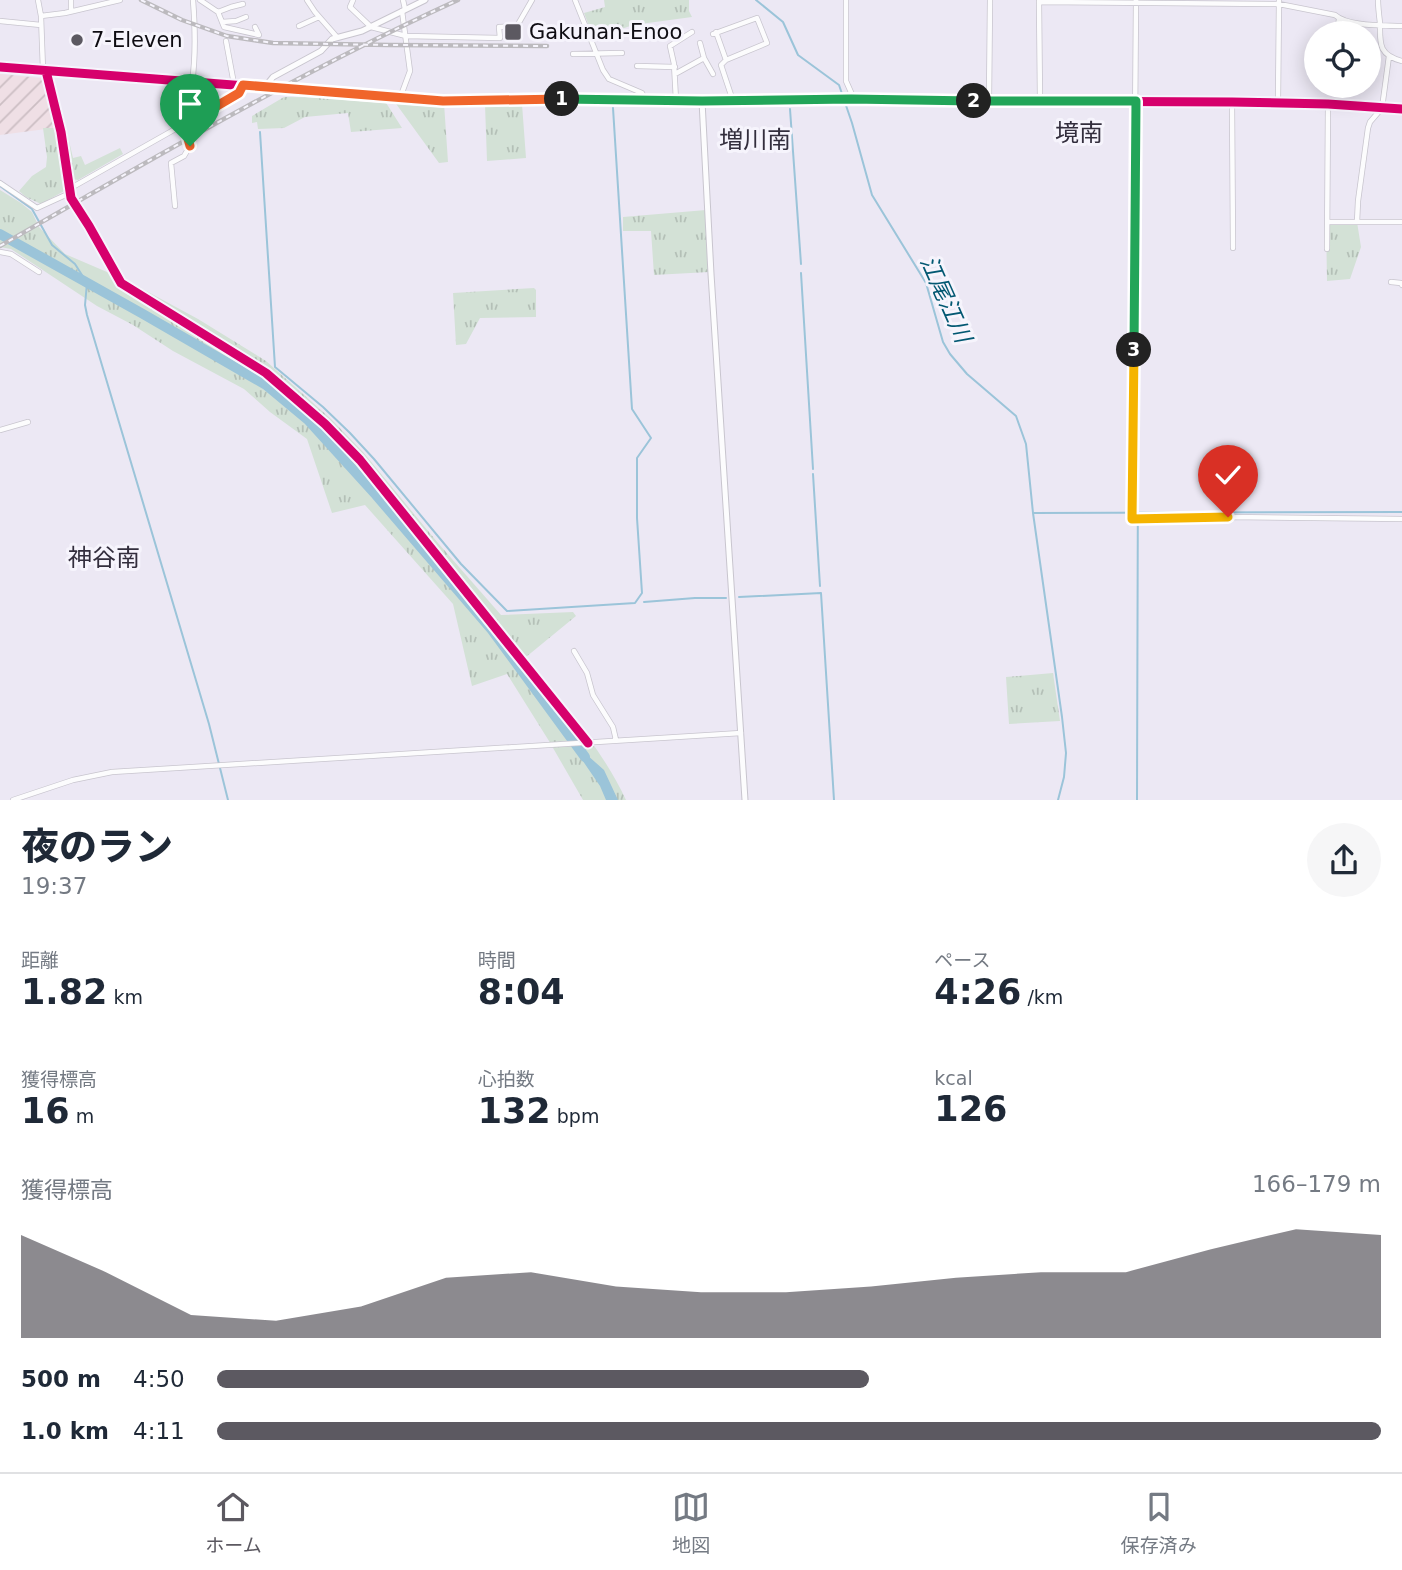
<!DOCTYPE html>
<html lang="ja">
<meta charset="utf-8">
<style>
body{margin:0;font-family:"DejaVu Sans","Noto Sans JP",sans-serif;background:#f6f6f7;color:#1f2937;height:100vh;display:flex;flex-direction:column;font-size:26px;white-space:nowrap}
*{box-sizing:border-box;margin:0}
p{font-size:23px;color:#747a83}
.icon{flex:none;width:38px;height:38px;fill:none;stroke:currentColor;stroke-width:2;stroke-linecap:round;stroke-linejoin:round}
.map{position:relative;height:800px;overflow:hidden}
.panel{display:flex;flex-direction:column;background:#fff;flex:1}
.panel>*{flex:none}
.tools{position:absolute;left:1304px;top:21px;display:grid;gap:14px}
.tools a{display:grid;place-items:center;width:77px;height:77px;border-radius:50%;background:#fff;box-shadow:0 4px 18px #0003;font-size:35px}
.pin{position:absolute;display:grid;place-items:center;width:60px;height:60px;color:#fff;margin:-72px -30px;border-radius:50% 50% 50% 0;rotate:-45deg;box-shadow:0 0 7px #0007}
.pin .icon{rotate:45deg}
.km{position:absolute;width:35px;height:35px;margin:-18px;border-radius:50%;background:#222;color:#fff;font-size:19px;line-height:35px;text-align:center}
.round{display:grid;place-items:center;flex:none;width:74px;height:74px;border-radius:37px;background:#f6f6f7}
.summary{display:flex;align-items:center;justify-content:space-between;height:119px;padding:0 21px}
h1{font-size:38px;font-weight:800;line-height:52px}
.figures{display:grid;grid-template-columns:repeat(3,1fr);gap:10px;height:119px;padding:7px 21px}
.figures div{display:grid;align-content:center}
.figures b{font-size:35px;font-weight:800}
.figures small{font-size:19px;font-weight:400}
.figures p{font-size:19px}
.chart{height:196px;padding:14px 21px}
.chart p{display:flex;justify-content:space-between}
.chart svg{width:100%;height:126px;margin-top:7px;fill:#5c5961;opacity:.7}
ul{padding:0 21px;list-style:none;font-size:23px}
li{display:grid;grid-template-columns:112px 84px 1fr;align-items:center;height:52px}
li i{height:18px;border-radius:9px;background:#5c5961}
.tab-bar{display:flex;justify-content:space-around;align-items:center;height:98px;border-top:2px solid #e0e1e3;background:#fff;font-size:19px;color:#747a83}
.tab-bar a{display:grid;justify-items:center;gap:4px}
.tab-bar .active{color:#5c5961}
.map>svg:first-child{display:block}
.industrial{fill:url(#industrial-furrows)}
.grass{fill:url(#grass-tufts)}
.water{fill:#9bc4d9}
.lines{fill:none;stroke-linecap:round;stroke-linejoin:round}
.stream{stroke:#9bc4d9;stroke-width:2}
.river{stroke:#9bc4d9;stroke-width:10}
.minor-casing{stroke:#c8c5ce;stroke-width:6}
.tertiary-casing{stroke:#c8c5ce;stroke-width:7}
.minor{stroke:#fcfcfd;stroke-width:4.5}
.tertiary{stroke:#fcfcfd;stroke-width:5}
.rail-casing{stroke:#bcbabe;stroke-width:4.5}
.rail{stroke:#f6f4fc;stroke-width:2;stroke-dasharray:5;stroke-linecap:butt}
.cycleway-casing{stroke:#f6f4fc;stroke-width:13}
.cycleway{stroke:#d6006c;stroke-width:9}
.split-1-casing{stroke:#fff;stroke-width:14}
.split-2-casing{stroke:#fff;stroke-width:14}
.split-3-casing{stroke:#fff;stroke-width:14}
.split-4-casing{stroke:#fff;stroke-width:14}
.split-1{stroke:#f0652b;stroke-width:9}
.split-2{stroke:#22a559;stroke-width:9}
.split-3{stroke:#22a559;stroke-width:9}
.split-4{stroke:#f5b400;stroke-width:9}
.poi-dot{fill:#5c5961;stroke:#f6f4fc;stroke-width:2.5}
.labels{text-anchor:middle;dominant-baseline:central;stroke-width:6;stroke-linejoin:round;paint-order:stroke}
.poi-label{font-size:21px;fill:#0e0c12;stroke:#f6f4fc;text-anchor:start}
.water-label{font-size:23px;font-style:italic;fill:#025872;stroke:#f6f4fc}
.quarter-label{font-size:24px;fill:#332e3d;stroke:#f6f4fc}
</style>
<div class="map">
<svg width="1402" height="800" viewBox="0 0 1402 800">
<defs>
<pattern id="industrial-furrows" width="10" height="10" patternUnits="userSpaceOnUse" patternTransform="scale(1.75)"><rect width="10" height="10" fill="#efdfe5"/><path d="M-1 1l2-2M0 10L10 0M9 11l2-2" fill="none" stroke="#ccbec3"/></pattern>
<pattern id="grass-tufts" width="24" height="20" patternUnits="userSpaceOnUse" patternTransform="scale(1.75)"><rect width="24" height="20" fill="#d3e1d6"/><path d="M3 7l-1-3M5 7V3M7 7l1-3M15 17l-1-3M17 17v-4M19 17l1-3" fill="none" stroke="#b4c0b7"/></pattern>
</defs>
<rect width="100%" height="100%" fill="#ece8f4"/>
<path class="industrial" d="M0,74L41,78L53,118L54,128L0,135Z"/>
<path class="grass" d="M604,0H689V11L692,17L633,25L607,34H592L584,13L605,7Z
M284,97L383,98L402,128L351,132L348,113L305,117L284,128L258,129L257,122L252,123V116Z
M394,101L444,103L448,162L439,163Z
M522,104L526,158L487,161L485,105Z
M43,128H54L66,190L41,204L26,197L19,191L32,176L46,167L47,157Z
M66,128L73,158L81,156L85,165L120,148L123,154L78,180L72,179L63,129Z
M0,190L21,203L32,212L39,227L65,254L107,272L117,273L126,280L198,319L266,361L331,419L363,452L438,543L501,615L573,612L576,616L526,657C560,701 603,750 626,800H583L549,741L507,674L472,686L453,604L365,505L332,513L307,439L270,412L244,389L173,351L133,325L97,306L11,249L0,247Z
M706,210L709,272L654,275L651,231H623V217Z
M1326,221L1357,222L1361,247L1350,279L1327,281Z
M534,288L536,290V317L480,318L466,344L456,345L453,293Z
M1053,673L1060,721L1009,724L1006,677Z"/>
<path class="water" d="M578,747L604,770L618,800H606L600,786L574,748Z"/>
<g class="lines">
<path class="stream" d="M756,0L783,22L798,55L839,85L852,123L872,195L926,283L943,342L950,354L967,374L1016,416L1026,444L1033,513L1062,717L1066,753L1064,777L1058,800
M790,109L801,264
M260,132L275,367L323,407L350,433L374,459L461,564L507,611L635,603L642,593L637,518V458L651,438L632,409L613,108
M0,186L32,209L52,245L75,264L87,283L85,305L87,315L209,724L228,800
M801,273L813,469
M813,474L820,586
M1034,513L1402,512
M739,597L821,593L834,800
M644,602L695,598H726
M1137,800L1139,108"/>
<path class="river" d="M0,234L143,314L266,385L308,420L376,495L492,630L585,757"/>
<g class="minor-casing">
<path id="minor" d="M38,0L41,16L43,70
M71,0V11
M200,0L218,12L224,27L259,35L255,27
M307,0L315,12L336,36
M353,0L350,7L371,27L406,36L500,38L499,27L517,26L532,0
M403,0L405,9
M575,0L603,70L609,79L642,93L645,100
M846,0V81L854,99
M1136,0L1132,519L1228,517L1402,519
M1378,0C1378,7 1379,15 1380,23C1380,43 1378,55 1402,61
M1039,1L1040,101
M1039,2L1279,4L1335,15C1348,27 1385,25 1402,26
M218,12L231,7L243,4
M41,16L65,13L120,0
M0,21L41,25
M222,22L236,21L246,17
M299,26L319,17
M716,32L726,60
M1337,33L1339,19
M713,34L757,18L767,43L726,60L721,65L733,101
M226,41L234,84
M573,54L622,53
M704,58L713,74
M637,66L675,67
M46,71L61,132L71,198L89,226L121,283L266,373L325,424L360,460L588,743
M675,74L704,58L700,43
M400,98L410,71L402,11
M676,100L674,64L670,46L692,32
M989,101L990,0
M1232,102L1233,248
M1278,102L1279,0
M0,183L37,208L70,193
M71,188L239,93L242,85
M175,206L171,163L184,156L190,146C186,134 185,115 187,103C188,96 192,89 192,82C196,56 195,26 193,0
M1328,222H1357L1358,201L1368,128L1370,122L1382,108L1389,56
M1357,222H1402
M1327,249L1328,104
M0,252L11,254L39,272
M1391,282L1401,283L1402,285
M0,430L28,422
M574,651L587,673L593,695L613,727L616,740
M13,800L73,780L112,772L741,733"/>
</g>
<g class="tertiary-casing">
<path id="tertiary" d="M0,67L443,101L525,99L702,101L851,99L989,101L1232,102L1328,104L1402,109
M265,87L273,77L321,51L332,39L362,31L425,0
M702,101L711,274L745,800"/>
</g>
<use href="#minor" class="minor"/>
<use href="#tertiary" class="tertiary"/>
<g class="rail-casing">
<path id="rail" d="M141,0L182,20L227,36L273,43L389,45L547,46
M0,246C150,160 300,72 458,0"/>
</g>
<use href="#rail" class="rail"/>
<g class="cycleway-casing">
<path id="cycleway" d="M0,67L443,101L525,99L702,101L851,99L989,101L1232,102L1328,104L1402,109
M46,71L61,132L71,198L89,226L121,283L266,373L325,424L360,460L588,743"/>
</g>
<use href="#cycleway" class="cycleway"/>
</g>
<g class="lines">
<g class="split-1-casing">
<path id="split-1" d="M190,146L186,131L188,123L239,93L243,85L443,101L562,99"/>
</g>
<g class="split-2-casing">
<path id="split-2" d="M562,99L702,101L851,99L974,101"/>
</g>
<g class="split-3-casing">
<path id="split-3" d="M974,101H1136L1134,350"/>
</g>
<g class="split-4-casing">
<path id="split-4" d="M1134,350L1132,519L1228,517"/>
</g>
<use href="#split-1" class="split-1"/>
<use href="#split-2" class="split-2"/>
<use href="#split-3" class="split-3"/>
<use href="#split-4" class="split-4"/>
</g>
<g class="poi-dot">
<rect x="504" y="23" width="18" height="18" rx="3.5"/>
<circle cx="77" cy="40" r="7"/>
</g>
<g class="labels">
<g class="poi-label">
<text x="529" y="32">Gakunan-Enoo</text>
<text x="91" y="40">7-Eleven</text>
</g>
<g class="water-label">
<text transform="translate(946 299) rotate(66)">江尾江川</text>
</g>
<g class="quarter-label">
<text x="1079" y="133">境南</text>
<text x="755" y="140">増川南</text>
<text x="104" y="558">神谷南</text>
</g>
</g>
</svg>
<div class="tools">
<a><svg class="icon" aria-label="locate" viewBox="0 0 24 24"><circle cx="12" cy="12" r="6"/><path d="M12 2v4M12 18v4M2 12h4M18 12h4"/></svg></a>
</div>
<div class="pin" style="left:190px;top:146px;background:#1e9e55"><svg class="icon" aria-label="arrive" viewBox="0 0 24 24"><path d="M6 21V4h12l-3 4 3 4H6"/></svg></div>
<div class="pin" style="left:1228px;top:517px;background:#d93025"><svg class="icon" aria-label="check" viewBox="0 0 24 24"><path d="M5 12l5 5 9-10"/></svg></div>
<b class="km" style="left:562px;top:99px">1</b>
<b class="km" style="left:974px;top:101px">2</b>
<b class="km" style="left:1134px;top:350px">3</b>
</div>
<section class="panel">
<div class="summary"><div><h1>夜のラン</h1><p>19:37</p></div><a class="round"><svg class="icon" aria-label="share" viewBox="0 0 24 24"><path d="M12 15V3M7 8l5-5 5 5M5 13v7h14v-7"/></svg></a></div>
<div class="figures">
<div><p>距離</p><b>1.82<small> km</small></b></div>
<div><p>時間</p><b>8:04</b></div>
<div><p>ペース</p><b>4:26<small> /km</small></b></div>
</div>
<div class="figures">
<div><p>獲得標高</p><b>16<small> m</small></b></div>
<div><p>心拍数</p><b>132<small> bpm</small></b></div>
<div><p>kcal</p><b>126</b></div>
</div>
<div class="chart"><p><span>獲得標高</span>166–179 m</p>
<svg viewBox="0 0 160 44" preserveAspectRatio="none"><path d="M0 44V8L10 21L20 36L30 38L40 33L50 23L60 21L70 26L80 28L90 28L100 26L110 23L120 21L130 21L140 13L150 6L160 8V44z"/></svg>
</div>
<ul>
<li><b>500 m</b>4:50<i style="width:56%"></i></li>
<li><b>1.0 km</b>4:11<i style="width:100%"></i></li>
</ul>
</section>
<nav class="tab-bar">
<a class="active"><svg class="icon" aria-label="home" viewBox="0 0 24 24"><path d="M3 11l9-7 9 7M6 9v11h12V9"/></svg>ホーム</a>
<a><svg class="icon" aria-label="map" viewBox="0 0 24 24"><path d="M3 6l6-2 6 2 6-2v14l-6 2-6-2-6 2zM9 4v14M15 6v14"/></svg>地図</a>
<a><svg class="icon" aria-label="saved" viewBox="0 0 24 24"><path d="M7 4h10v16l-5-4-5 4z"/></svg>保存済み</a>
</nav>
